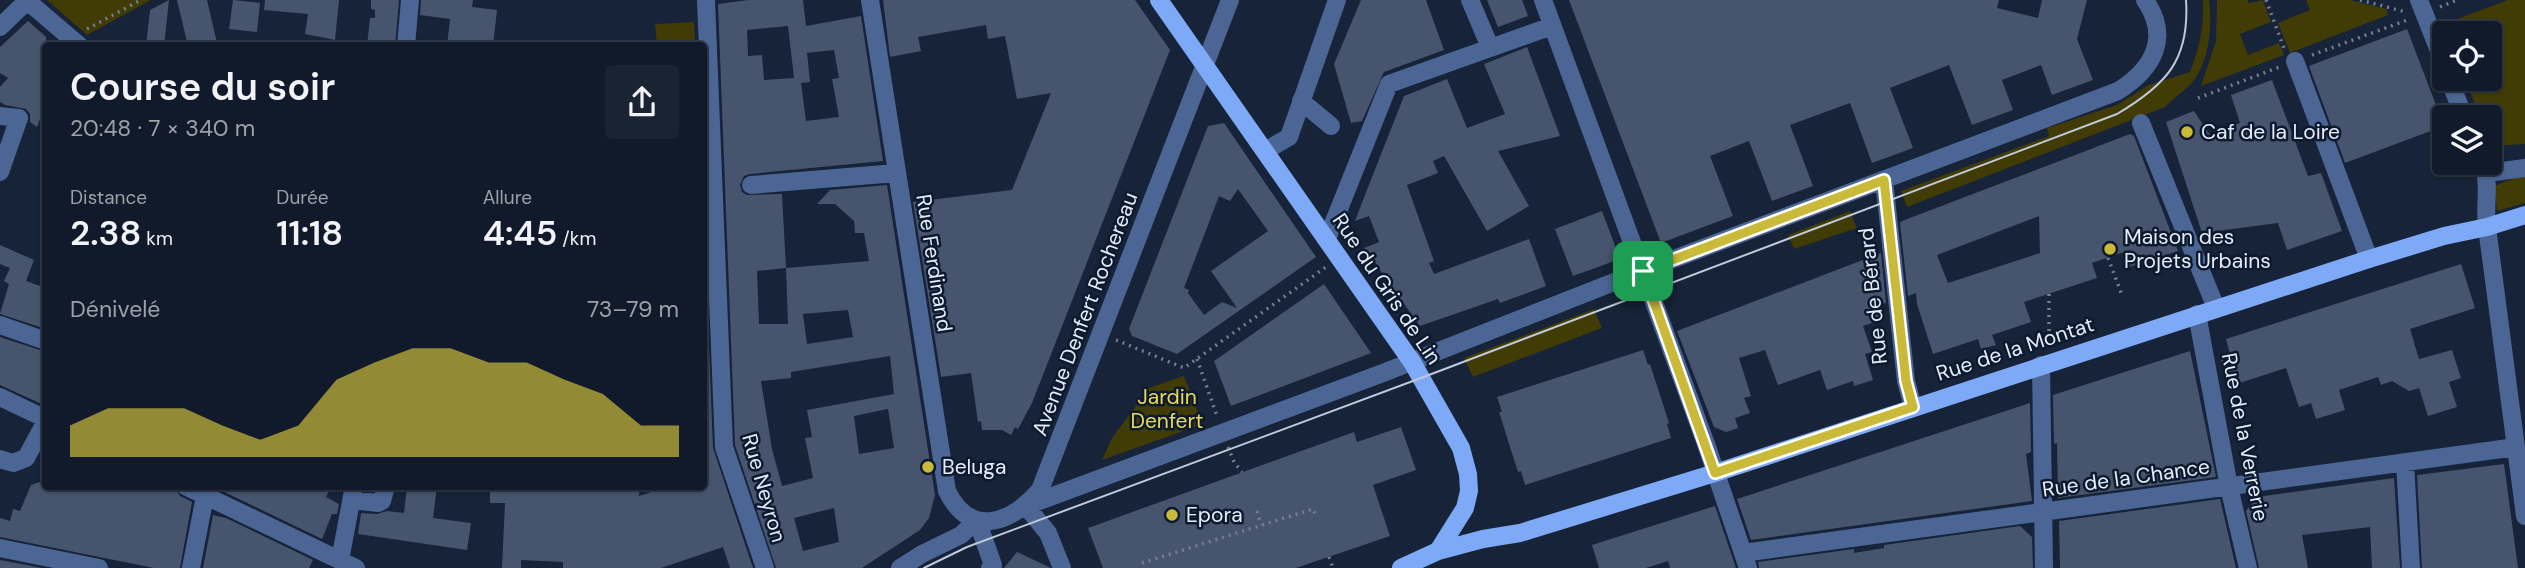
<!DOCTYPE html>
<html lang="fr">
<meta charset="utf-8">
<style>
body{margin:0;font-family:"DM Sans",sans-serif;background:#192332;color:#f1f3f6;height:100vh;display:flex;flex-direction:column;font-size:26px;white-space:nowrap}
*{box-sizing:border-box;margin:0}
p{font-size:23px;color:#9ca1a8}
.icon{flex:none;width:38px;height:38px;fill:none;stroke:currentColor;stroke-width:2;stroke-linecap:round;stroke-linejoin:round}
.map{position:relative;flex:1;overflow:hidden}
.drawer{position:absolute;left:42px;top:42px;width:665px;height:448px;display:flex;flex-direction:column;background:#101a2a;border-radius:7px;box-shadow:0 2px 5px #0004,0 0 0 2px #303847}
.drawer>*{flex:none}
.tools{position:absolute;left:2432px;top:21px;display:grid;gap:14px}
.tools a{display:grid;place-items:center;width:70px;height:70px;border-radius:7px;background:#101a2a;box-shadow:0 2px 5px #0004,0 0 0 2px #303847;font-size:35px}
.pin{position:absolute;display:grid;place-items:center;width:60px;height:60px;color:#fff;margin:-30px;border-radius:14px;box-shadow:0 4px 10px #0006}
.round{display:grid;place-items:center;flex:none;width:74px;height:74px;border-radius:7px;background:#192332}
.overview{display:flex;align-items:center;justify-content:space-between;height:119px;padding:0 28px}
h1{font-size:38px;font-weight:600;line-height:52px}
.metrics{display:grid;grid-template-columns:repeat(3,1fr);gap:10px;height:119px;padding:7px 28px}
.metrics div{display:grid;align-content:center}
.metrics b{font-size:35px;font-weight:600}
.metrics small{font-size:19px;font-weight:400}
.metrics p{font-size:19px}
.chart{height:196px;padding:14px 28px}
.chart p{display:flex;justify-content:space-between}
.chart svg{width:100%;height:126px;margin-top:7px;fill:#caba3a;opacity:.7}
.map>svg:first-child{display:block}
.green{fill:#413b06}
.building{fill:#46556d;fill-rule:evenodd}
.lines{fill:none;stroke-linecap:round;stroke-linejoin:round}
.path{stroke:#737e91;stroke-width:3.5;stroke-dasharray:2 5;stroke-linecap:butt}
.minor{stroke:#4b6694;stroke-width:18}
.major{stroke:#7da9f6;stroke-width:18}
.tram{stroke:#bfc9d9;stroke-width:2}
.route-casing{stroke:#fff;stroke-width:14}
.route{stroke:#caba3a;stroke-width:9}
.poi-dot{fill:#caba3a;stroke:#0d192e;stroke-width:2.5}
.labels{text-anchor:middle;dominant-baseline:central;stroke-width:5;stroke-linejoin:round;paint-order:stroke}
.poi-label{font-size:21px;fill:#e4edfc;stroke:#0d192e;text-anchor:start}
.street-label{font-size:21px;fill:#e4edfc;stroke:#0d192e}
.park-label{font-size:21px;fill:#ebda59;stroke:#0d192e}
</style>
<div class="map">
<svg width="2525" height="568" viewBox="0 0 2525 568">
<rect width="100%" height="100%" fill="#162338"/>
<path class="green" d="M47,0H151L87,35Z
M2203,0H2209C2212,25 2210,59 2194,80C2186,90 2174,98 2165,107L1907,207L1901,191L2049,136L2047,128L2117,105L2149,85L2190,72C2200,47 2204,26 2203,0Z
M2217,0H2247L2249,3L2263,0L2271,22L2240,34L2248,55L2279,43L2284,55L2201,86L2216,41Z
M2306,0H2350L2386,9L2388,15L2290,53L2278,23L2310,10Z
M2508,0H2525V144L2491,146L2490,117H2480L2465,79H2490V33H2447L2444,24Z
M694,22L695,45H657L655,24Z
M2525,174V203L2497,211L2494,186Z
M1850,211L1857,228L1794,249L1788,235Z
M1594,309L1602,328L1473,377L1464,358Z
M1184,376L1203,424L1102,460L1112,438L1149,388Z"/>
<path class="building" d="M169,0L164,46H146L150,10Z
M177,0H207L217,43L188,46Z
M233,0L260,3L257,32L229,29Z
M265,0H339L335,40L305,34L308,14L264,10Z
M371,0H399L395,46H367L370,18H375V10L371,9Z
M421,0H473L472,7L497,10L493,46H447L450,19L420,15Z
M748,0H803L806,26L861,16L883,161L750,174L744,176L740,185L742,192L747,195L782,194L786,268L869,261L864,233H855L854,221L835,204H817L830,190L887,185L935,495L929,518L920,530L862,568H776L735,445L718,4ZM788,26L794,78L764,80L762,55L748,56L747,30ZM834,50L839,78L832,79L839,117L806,121L801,83L810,82L807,53ZM786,268L788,324H759L757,271ZM848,310L853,337L807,344L803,314ZM890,356L894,394L807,410L812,437L805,438L813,478L782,486L772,449L761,381L791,378V372ZM888,409L894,448L859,454L854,416ZM834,508L839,542L803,551L794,518Z
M883,0H1135L1170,50L1032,403L1018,429L1015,427L1011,435L1002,430H982L981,421L978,422L971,373L941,377L913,202L1012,190L1051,93L1017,99L1005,36L988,39L986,25L918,37L921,51L890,57Z
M1361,0H1426L1444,50L1384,72L1362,121L1351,123L1334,64Z
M1487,0H1522L1528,16L1498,27Z
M1569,0H1999L1997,8L2038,18L2042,0H2087L2077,39L2093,80L2052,95L2041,65L2002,80L2013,110L1972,125L1949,65L1890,88L1913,148L1872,163L1850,103L1790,125L1813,186L1772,201L1749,141L1710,156L1733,216L1661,243Z
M28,21L46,37V103L37,127L30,122V114L26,109L5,105L0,102V87L8,78L0,73V47Z
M2407,29L2444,126L2345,163L2309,66Z
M1527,47L1560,136L1498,151L1529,206L1487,231L1444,156L1433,161L1438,173L1407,185L1434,261L1429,263L1434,274L1529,239L1546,286L1500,303L1498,299L1420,326L1364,248L1379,242L1369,216L1355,221L1363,200L1404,96L1447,79L1467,128L1505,114L1484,64Z
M2272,80L2308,176L2321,173L2342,231L2287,250L2278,223L2202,233L2166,122L2194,111L2210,135L2240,123L2231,95Z
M1224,123L1316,257L1177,354L1132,336L1129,329L1208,126ZM1238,189L1268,231L1211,271L1237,308L1222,302L1204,315L1188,293L1189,290L1184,288L1219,196L1230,201Z
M2130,134L2134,136L2178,251L2129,267L2124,252L2092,263L2097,278L2024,302L2031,322L1992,335L1996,345L1981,349L1978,339L1933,354L1917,304L1916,293L1908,296L1900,223L1902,221ZM2039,216L2040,253L1948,283L1937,255Z
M1602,211L1620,259L1573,276L1555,229Z
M704,221L713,448L753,568H730L723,547L661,568H563V562L521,560V568H502L505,503H490V486H640L639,496L669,486H704Z
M0,245L34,260L26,281L46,288V329L0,314L9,284L4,281L10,268L0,264Z
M1881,253L1886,303L1881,304L1883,319L1863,326L1872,352L1865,354L1873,380L1854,386L1853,381L1827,390L1820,370L1778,385L1765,350L1739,358L1751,396L1744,398L1750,413L1735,418L1738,428L1726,432L1714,427L1677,331Z
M2461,264L2475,308L2410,329L2419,359L2452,350L2461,378L2449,382L2457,407L2428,416L2419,388L2409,391L2392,381L2381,385L2378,377L2339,390L2345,410L2316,419L2311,403L2299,407L2286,368L2230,386L2220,357L2230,354L2226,339Z
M1324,284L1371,353L1231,406L1214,361Z
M0,337L46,352V406L0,385Z
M1643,350L1648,365L1650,364L1669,423L1667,424L1671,438L1525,485L1521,471L1518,472L1499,412H1502L1497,397Z
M2190,351L2216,477L2058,498L2057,443L2054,444L2053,395Z
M2030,403L2031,452L2026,454L2032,501L1751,540L1737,499Z
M1401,427L1416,470L1373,485L1390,536L1296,568H1103L1088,528L1354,432L1357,442Z
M2504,464L2518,568H2422L2417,475Z
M2394,478L2400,568H2372L2370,527L2302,535L2308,568H2259L2246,511L2257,497Z
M46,480V486H174L180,496L192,502L180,568H154L0,537V518L10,521L13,509L20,511L31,485Z
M212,486H331L326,497L339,504L337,514H332L322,539Z
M407,486H437L433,518L471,523L467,550L358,534L361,513L377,514L387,511L404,513Z
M2220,499L2236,568H2060L2059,521Z
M1715,506L1736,568H1670L1668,561L1646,568H1599L1592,545Z
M213,515L226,518L313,560L309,568H203Z
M2020,526L2032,537L2033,568H1759L1758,562L1854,549V553L1884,548V545Z
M1017,552L1049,567L1050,568H1004Z
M0,560L42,568H0Z"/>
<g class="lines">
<path class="path" d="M2266,0L2284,48
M2360,0L2406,12
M2440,7L2457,0
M87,29L141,0
M2312,55L2410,19
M2198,98L2282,66
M2108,258L2122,295
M2049,294V334
M1116,340L1184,368L1326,267
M1197,359L1217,416
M1228,447L1234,462L1242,472
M1257,511L1261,525
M1329,557L1333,568
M1142,563L1313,509L1316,516"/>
<path class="minor" d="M26,0L80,46
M706,0L724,447L765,568
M870,0L947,491C971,540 1012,522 1040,490L1230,0
M1470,0L1490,47
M1543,0L1706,444L1748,568
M2419,0L2445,66
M0,27L27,1
M406,46L410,0
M2295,61L2369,259
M2449,79L2464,117
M1301,101L1331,126
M0,116L19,118L0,172
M2141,123L2216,308
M1265,151L1289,137L1337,0
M2482,163C2491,181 2484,206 2487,227L2525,516
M2487,173L2525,168
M1884,180L1906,381L1913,407
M751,185L896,173
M1327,239L1389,84L1552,26
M2197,314L2229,487L2248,568
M0,325L46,341
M2041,365L2044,568
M0,397L46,419
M0,459L13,463L26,458L46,421
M2405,463L2411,568
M185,486L356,568
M352,500L378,503L382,501L386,486
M1026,506L1383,373L1642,271L2118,91C2153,69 2171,38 2145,0
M1026,506L1048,533L1062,568
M977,520L993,565L990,568
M0,548L99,568
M1743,553L2516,447
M340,560L354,486
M191,568L205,496
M900,568L922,554L961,535L977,520"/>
<path class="major" d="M1159,0L1412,362L1461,448L1468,474L1469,491L1465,508L1438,551
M1401,568L1438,551L1483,539L1520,533L1715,473L2369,259L2444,236L2487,227L2525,215"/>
<path class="tram" d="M924,568L967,547L1421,378L2117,114C2166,85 2190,60 2186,0"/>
</g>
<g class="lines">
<g class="route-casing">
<path id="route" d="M1884,180L1906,381L1913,407L1715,473L1643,271Z"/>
</g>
<use href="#route" class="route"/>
</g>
<g class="poi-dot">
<circle cx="2187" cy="132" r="7"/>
<circle cx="2110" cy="249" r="7"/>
<circle cx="928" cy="467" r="7"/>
<circle cx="1172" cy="515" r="7"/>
</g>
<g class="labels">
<g class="poi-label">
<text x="2201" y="132">Caf de la Loire</text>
<text x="2124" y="237">Maison des<tspan x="2124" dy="24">Projets Urbains</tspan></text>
<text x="942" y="467">Beluga</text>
<text x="1186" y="515">Epora</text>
</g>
<g class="street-label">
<text transform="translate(934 263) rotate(81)">Rue Ferdinand</text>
<text transform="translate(1387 289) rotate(56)">Rue du Gris de Lin</text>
<text transform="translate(1873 296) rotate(-96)">Rue de Bérard</text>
<text transform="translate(1085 314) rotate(-69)">Avenue Denfert Rochereau</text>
<text transform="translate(2015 349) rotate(-18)">Rue de la Montat</text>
<text transform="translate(2245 437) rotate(79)">Rue de la Verrerie</text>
<text transform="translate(2126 478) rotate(-8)">Rue de la Chance</text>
<text transform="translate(764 488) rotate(74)">Rue Neyron</text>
</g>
<g class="park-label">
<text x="1167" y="397">Jardin<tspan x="1167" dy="24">Denfert</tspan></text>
</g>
</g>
</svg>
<div class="tools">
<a><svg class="icon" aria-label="locate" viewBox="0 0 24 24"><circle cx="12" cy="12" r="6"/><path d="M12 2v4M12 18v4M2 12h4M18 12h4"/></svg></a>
<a><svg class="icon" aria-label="layers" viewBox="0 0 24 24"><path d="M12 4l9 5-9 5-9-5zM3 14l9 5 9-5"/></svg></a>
</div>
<div class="pin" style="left:1643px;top:271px;background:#1e9e55"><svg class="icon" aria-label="arrive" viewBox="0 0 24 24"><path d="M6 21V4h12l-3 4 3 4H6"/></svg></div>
<section class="drawer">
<div class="overview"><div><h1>Course du soir</h1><p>20:48 · 7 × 340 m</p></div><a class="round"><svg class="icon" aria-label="share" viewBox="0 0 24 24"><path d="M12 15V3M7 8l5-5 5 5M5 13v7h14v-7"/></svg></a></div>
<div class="metrics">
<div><p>Distance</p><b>2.38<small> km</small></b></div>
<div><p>Durée</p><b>11:18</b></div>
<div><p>Allure</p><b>4:45<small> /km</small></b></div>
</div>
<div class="chart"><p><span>Dénivelé</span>73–79 m</p>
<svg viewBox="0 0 160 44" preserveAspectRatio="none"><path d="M0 44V33L10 27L20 27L30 27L40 33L50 38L60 33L70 17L80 11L90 6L100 6L110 11L120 11L130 17L140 22L150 33L160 33V44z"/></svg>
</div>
</section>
</div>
